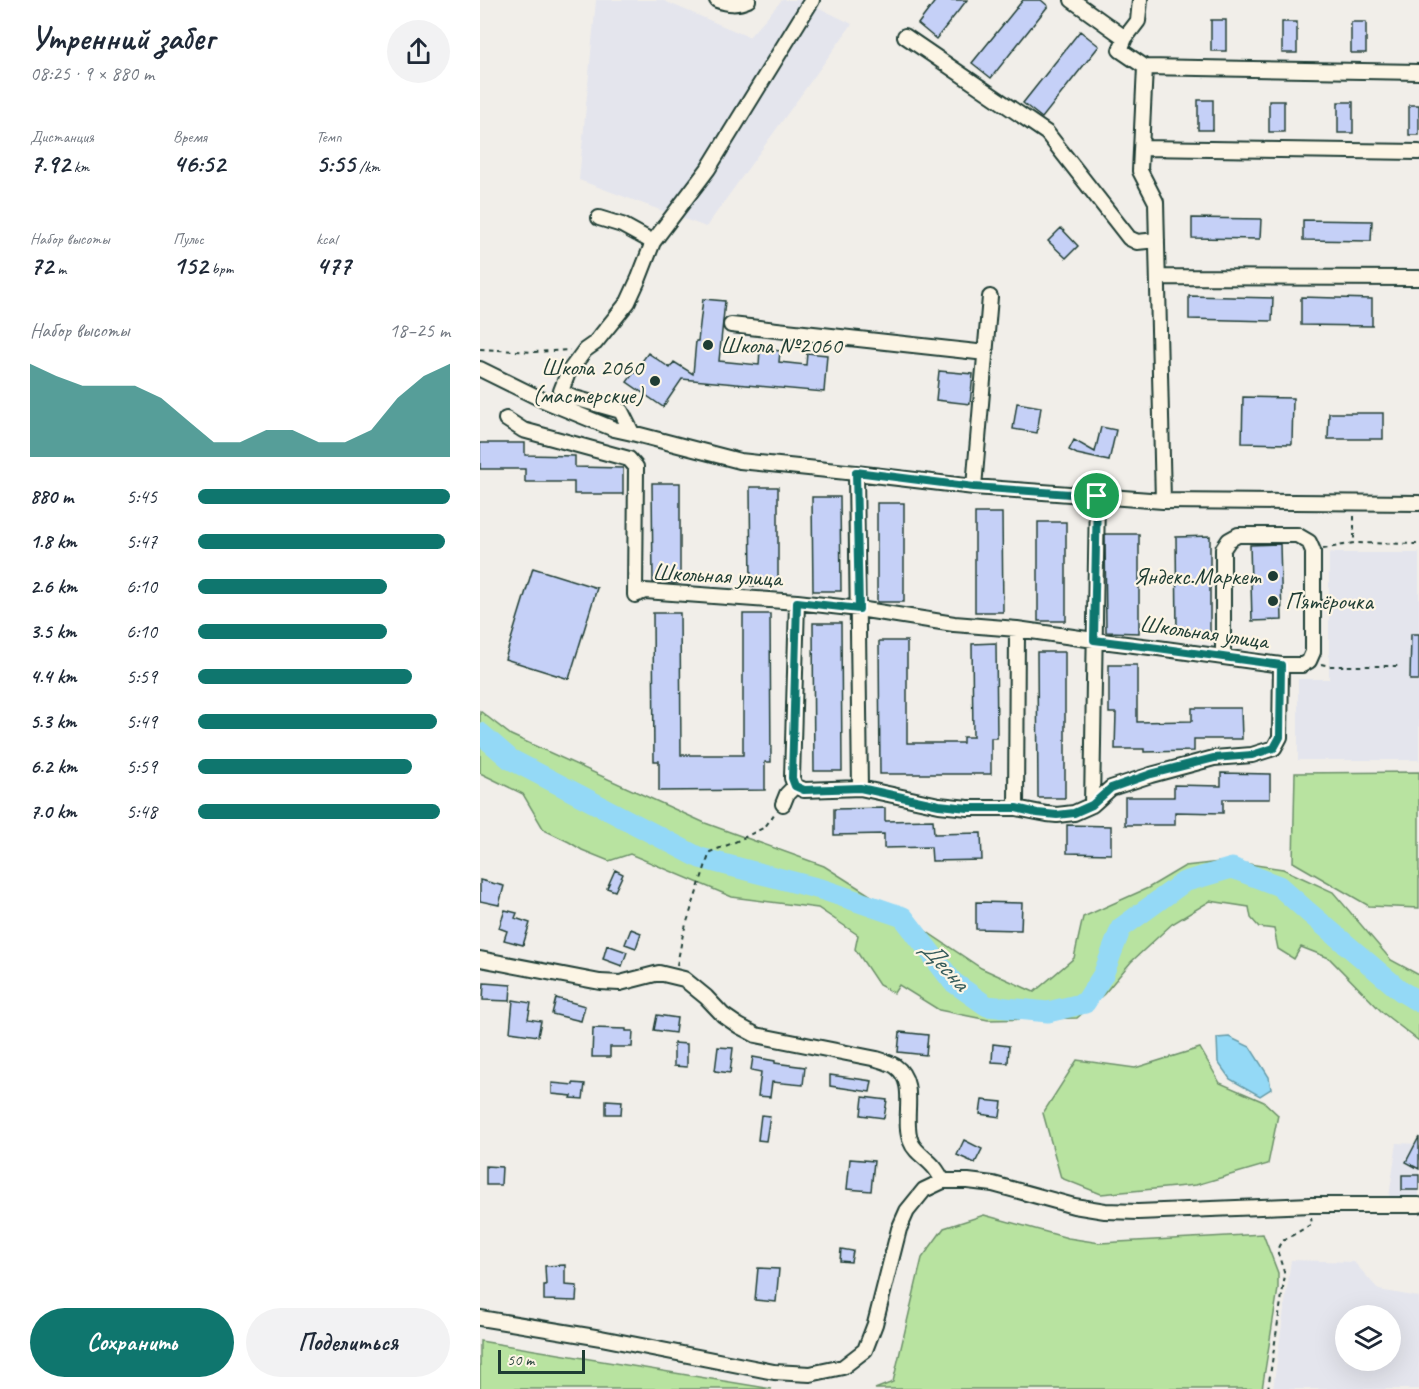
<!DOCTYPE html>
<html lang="ru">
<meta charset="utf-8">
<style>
body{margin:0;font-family:Caveat,sans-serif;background:#f2f2f3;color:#1f2937;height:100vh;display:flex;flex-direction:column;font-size:22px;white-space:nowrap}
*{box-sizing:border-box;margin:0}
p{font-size:20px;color:#747a83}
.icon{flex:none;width:33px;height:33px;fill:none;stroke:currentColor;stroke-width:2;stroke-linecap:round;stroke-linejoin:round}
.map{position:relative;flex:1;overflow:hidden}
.panel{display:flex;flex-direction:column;background:#fff;width:480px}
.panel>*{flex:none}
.fabs{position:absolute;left:855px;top:1305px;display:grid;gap:12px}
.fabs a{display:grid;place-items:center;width:66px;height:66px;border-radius:50%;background:#fff;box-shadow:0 6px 24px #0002;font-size:30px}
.scale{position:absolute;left:18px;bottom:15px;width:87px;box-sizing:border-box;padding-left:6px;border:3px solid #1f3d34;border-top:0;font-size:16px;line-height:21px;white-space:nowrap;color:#1f3d34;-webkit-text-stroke:4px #fcf5e5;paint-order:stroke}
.pin{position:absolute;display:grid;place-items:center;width:51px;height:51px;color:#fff;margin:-26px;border:3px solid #fff;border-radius:50%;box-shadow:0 2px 6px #0007}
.round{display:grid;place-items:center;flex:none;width:63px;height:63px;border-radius:32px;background:#f2f2f3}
.head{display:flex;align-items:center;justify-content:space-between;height:102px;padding:0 30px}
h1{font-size:33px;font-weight:700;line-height:45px}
.figures{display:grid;grid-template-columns:repeat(3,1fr);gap:9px;height:102px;padding:6px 30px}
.figures div{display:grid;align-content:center}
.figures b{font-size:26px;font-weight:700}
.figures small{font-size:16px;font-weight:400}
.figures p{font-size:16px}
.chart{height:168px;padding:12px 30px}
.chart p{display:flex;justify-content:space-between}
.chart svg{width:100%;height:108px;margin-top:6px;fill:#0f766e;opacity:.7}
.button{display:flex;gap:12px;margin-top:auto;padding:12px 30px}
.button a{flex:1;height:69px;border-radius:36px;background:#0f766e;color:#fff;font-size:24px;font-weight:700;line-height:69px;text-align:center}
.button a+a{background:#f2f2f3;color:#1f2937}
ul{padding:0 30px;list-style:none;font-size:20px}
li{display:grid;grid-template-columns:96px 72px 1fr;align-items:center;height:45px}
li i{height:15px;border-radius:8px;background:#0f766e}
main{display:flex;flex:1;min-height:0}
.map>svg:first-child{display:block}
.built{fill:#e4e5ed;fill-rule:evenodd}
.green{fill:#b8e3a0;stroke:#6c906a;stroke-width:1.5}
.water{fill:#94d9f6;stroke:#659ba8;stroke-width:1.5}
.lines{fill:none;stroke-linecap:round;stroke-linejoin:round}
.river{stroke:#94d9f6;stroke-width:21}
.building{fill:#c5d0f7;stroke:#1f3d34;stroke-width:1.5}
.minor-casing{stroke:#1f3d34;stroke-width:18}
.path{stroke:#1f3d34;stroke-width:2;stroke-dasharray:4.5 4.5;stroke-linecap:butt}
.minor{stroke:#fcf5e5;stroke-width:14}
.route-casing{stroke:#fff;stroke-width:12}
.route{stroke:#0f766e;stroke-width:8}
.poi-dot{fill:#1f3d34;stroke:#fcf5e5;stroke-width:2}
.labels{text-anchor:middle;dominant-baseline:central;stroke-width:4.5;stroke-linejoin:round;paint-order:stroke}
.poi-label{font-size:24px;fill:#1f3d34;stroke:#fcf5e5;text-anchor:start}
.street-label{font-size:24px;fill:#1f3d34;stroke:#fcf5e5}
.water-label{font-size:26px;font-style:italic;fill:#365c5b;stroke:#fcf5e5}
</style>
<main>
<section class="panel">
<div class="head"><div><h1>Утренний забег</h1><p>08:25 · 9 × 880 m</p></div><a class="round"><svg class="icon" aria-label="share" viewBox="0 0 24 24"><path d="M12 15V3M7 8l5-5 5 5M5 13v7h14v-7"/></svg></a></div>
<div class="figures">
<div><p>Дистанция</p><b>7.92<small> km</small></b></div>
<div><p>Время</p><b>46:52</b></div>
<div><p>Темп</p><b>5:55<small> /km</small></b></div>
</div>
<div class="figures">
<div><p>Набор высоты</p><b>72<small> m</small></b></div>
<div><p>Пульс</p><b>152<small> bpm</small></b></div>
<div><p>kcal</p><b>477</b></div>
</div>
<div class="chart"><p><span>Набор высоты</span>18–25 m</p>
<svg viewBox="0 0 160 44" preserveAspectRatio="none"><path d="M0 44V6L10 11L20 15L30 15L40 15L50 20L60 29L70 38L80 38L90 33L100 33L110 38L120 38L130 33L140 20L150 11L160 6V44z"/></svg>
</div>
<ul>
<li><b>880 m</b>5:45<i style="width:100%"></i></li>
<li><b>1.8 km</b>5:47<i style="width:98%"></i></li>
<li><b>2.6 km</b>6:10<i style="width:75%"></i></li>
<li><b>3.5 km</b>6:10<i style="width:75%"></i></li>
<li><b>4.4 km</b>5:59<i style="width:85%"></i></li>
<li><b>5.3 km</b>5:49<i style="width:95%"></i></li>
<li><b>6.2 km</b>5:59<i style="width:85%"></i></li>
<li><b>7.0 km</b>5:48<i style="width:96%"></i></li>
</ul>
<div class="button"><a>Сохранить</a><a>Поделиться</a></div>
</section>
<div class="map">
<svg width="939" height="1389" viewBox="0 0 939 1389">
<rect width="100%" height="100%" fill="#f1eee9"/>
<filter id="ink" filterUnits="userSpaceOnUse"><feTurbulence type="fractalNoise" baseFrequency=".0167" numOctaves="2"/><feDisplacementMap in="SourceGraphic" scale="12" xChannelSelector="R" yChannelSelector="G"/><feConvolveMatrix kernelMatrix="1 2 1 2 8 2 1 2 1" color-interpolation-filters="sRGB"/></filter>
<g filter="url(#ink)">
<path class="built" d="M116,0H182L269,37L302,0H323L372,24L226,227L99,180Z
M849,553H939V760H818V679H849Z
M917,1143L939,1144V1197H909Z
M811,1260L874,1262L899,1290L939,1297V1389H793ZM866,1316H910V1360H866Z"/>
<path class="green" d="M0,711L31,735L225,823L344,866L423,916L501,968L554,992L594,958L603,917L668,888L705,866L749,861L803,869L853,892L911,960L939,975V1041L903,1013L849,958L821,947L814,959L798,949L794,929L779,927L771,918L769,907L730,901L692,924L651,962L624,994L597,1018L508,1020L459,1010L419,985L414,993L399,985L375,949L378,935L338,908L252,897L150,854L129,861L102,850L89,842L64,830L43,794L0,773Z
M939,772V908L889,906L813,862L815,773Z
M720,1048L740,1083L784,1102L798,1115L788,1164L716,1185L621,1194L581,1178L563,1113L597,1060L655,1068Z
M504,1215L588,1238L620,1243L783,1234L798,1273V1289L782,1389H395L413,1382L442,1258L464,1228Z
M0,1341L292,1389H0Z"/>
<path class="water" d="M749,1037L770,1047L789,1077L791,1089L780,1096L750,1079L738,1062L737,1038Z"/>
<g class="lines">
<path class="river" d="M0,733L30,759L220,858L344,890L423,917L473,982L507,1006L568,1012L605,1003L623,975L641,928L704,882L752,868L799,886L827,911L921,991L939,1002"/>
</g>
<path class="building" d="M456,0H487L456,39L438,24Z
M543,0H561L568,6L511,78L492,63Z
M731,20H746V51H731Z
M802,22H817V53H802Z
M871,22H886V53H871Z
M600,31L619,46L562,118L543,103Z
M718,100H733V130H718Z
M789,101H804V132H789Z
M858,102H873V133H858Z
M929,105H939V135H929Z
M712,218L781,219L780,239L712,238Z
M823,220L892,221L891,241L823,240Z
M581,228L598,246L586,258L568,241Z
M709,296L793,298L792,321L709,319Z
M821,297L892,299V326L821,325Z
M223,299L245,301L239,361L279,365L280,349L300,351L299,362L326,365L327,353L347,355L344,392L202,379L183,407L147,382L168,353L190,368L194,362L213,374L216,341H218Z
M459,371L493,374L490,404L456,400Z
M763,397L813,398L812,444L762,443Z
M537,403L561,407L557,433L533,429Z
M849,413H903V439H848Z
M621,427L636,430L629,461L597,454L589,450L594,440L615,452Z
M0,443H45V455L95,456V467L143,468V494H94V482H45V469H0Z
M172,483H200V583H173Z
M270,487H298V586H271Z
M332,497H360L361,591H333Z
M397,503H424V602H397Z
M495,513H522L523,612H495Z
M558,522H586V621H558Z
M625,534H659V633L626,632Z
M730,536V636L697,633L696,537Z
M800,544L802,620L772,621L770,545Z
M53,568L117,588L89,679L25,659Z
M173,613H200L201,755H263V614H290L291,762H285V790L179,791V761H174Z
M333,623H361L362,771H334Z
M931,634H939V680H930Z
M399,641H427V743H483V737H493L492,644L516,643L517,738H511V774H400Z
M557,652H585V798H558Z
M629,665H657V722L712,721V708H761L762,739H714V751L664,752V749H635L636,713H629Z
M741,773L790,774V799H743V813L695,812V825H645V797H694V785L741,786Z
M405,808V821L453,820L454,834L501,833L502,860L452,861L451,847L404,848V834L354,835V809Z
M587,825L631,826V854L587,853Z
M135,870L143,874L135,891L127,888Z
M0,880L24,886L19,905L0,901Z
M496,902L542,903L541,930L496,929Z
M25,910L37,913L35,918L50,923L43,945L24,940L27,931L19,928Z
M151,929L161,933L156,948L145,944Z
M127,945L147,952L142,966L123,959Z
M4,983L31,985L30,1001L3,1000Z
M76,998L105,1006L101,1021L72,1014Z
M33,1000L51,1003L48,1019L61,1021L58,1036L30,1032Z
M177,1015L197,1018L195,1033L174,1030Z
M113,1028L146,1029V1031H153L152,1047H130V1057H112Z
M420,1032L448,1035L446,1055L418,1052Z
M194,1043L207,1044V1067L194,1066Z
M513,1044L529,1046L528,1063L512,1062Z
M238,1047L253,1048L250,1073L235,1071Z
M273,1057L295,1061V1063L325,1067L323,1085L292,1082L290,1097L278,1096L281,1072L271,1070Z
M350,1075L392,1081L390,1092L350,1086Z
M72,1083L93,1085V1083L105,1084L103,1099L91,1098L92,1096L72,1094Z
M383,1097L407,1100L404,1118L381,1115Z
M126,1100L142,1101L141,1114H126Z
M502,1100L522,1102L520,1117L500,1114Z
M281,1115L290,1116L286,1141L278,1140Z
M939,1137V1169L926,1162Z
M484,1140L502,1149L495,1163L477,1155Z
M370,1159L394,1161L391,1191L367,1189Z
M6,1166L22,1167L21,1185H6Z
M922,1175H939V1190H922Z
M361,1249L373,1251L371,1262L360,1261Z
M85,1265V1285L97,1286L96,1301L64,1300V1285H66L65,1266Z
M278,1268L299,1269L296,1302L275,1300Z"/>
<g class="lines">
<g class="minor-casing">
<path id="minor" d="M237,0C248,4 257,5 268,0
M592,0L645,38
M660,0L658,21L645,38L640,50L665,67L660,171L676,202L683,501
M425,36L567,133L649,238L657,242L677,240
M665,67L939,72
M661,148L939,152
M119,218L142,225L173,242
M678,277L939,278
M251,325L506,353
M0,369L63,400L134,429L152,433L260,461L376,473L494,487L683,501L939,503
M26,419L43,430L149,459L156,467L155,595L165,591L317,602L379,609L474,624L537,629L614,640L678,648L801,665H822L829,661L833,652V551L829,542L817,535H758L749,540L743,549V656
M152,433L141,411L91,397L81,391L88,373L105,350L115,343L148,302L159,278L173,242L228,169L332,0
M376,473L380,788
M494,487L510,297
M317,602L312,778L315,786L324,790L380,788L459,805L488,808H536L537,629
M303,804L307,794L315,786
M612,805L617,497
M536,808L567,814L577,815L594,813L612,805L631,788L671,775L734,758L772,755L794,748L800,737L801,665
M0,959L120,982L140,983L179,973L204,979L226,997L243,1015L259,1026L276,1035L397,1059C403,1061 410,1063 415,1066C439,1083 421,1119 431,1142C434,1151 446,1158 453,1166C457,1170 460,1176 463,1181
M0,1318L121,1338L294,1372L330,1374L363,1367L385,1350L395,1324L419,1229L427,1211L444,1190L463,1181H488L513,1184L594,1206L625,1211L658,1212L831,1205H939"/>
</g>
<path class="path" d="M0,349L53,352L90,350
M874,516V543
M843,549L874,543L939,544
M841,664L849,666H918
M197,965L203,934L230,852L253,843L285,827L295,813
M788,1389L805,1275L797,1250L801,1242L832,1224L831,1218"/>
<use href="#minor" class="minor"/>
</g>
</g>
<g class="lines" filter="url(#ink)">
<g class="route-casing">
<path id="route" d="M376,472L494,487L617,496L614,640L678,648L801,665L800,737L794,748L772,755L734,758L671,774L631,788L612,805L594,813L577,815L557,813L536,808H488L459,805L380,788L324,790L315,786L312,778L317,602L379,609Z"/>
</g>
<use href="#route" class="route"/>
</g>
<g class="poi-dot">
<circle cx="228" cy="345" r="6"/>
<circle cx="175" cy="381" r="6"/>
<circle cx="793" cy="576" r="6"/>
<circle cx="793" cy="601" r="6"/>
</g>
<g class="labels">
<g class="poi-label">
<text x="240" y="345">Школа №2060</text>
<text x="163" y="367" text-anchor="end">Школа 2060<tspan x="163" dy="28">(мастерские)</tspan></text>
<text x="781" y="576" text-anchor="end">Яндекс.Маркет</text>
<text x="805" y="601">Пятёрочка</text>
</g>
<g class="street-label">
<text transform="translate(237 575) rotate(3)">Школьная улица</text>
<text transform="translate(724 632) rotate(8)">Школьная улица</text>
</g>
<g class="water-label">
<text transform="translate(465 965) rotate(47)">Десна</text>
</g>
</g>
</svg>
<div class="fabs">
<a><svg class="icon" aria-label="layers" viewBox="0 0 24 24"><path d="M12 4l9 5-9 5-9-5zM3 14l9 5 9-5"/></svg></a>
</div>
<div class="scale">50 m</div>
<div class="pin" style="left:617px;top:496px;background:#1e9e55"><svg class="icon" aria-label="arrive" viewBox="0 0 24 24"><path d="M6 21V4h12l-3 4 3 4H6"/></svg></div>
</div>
</main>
